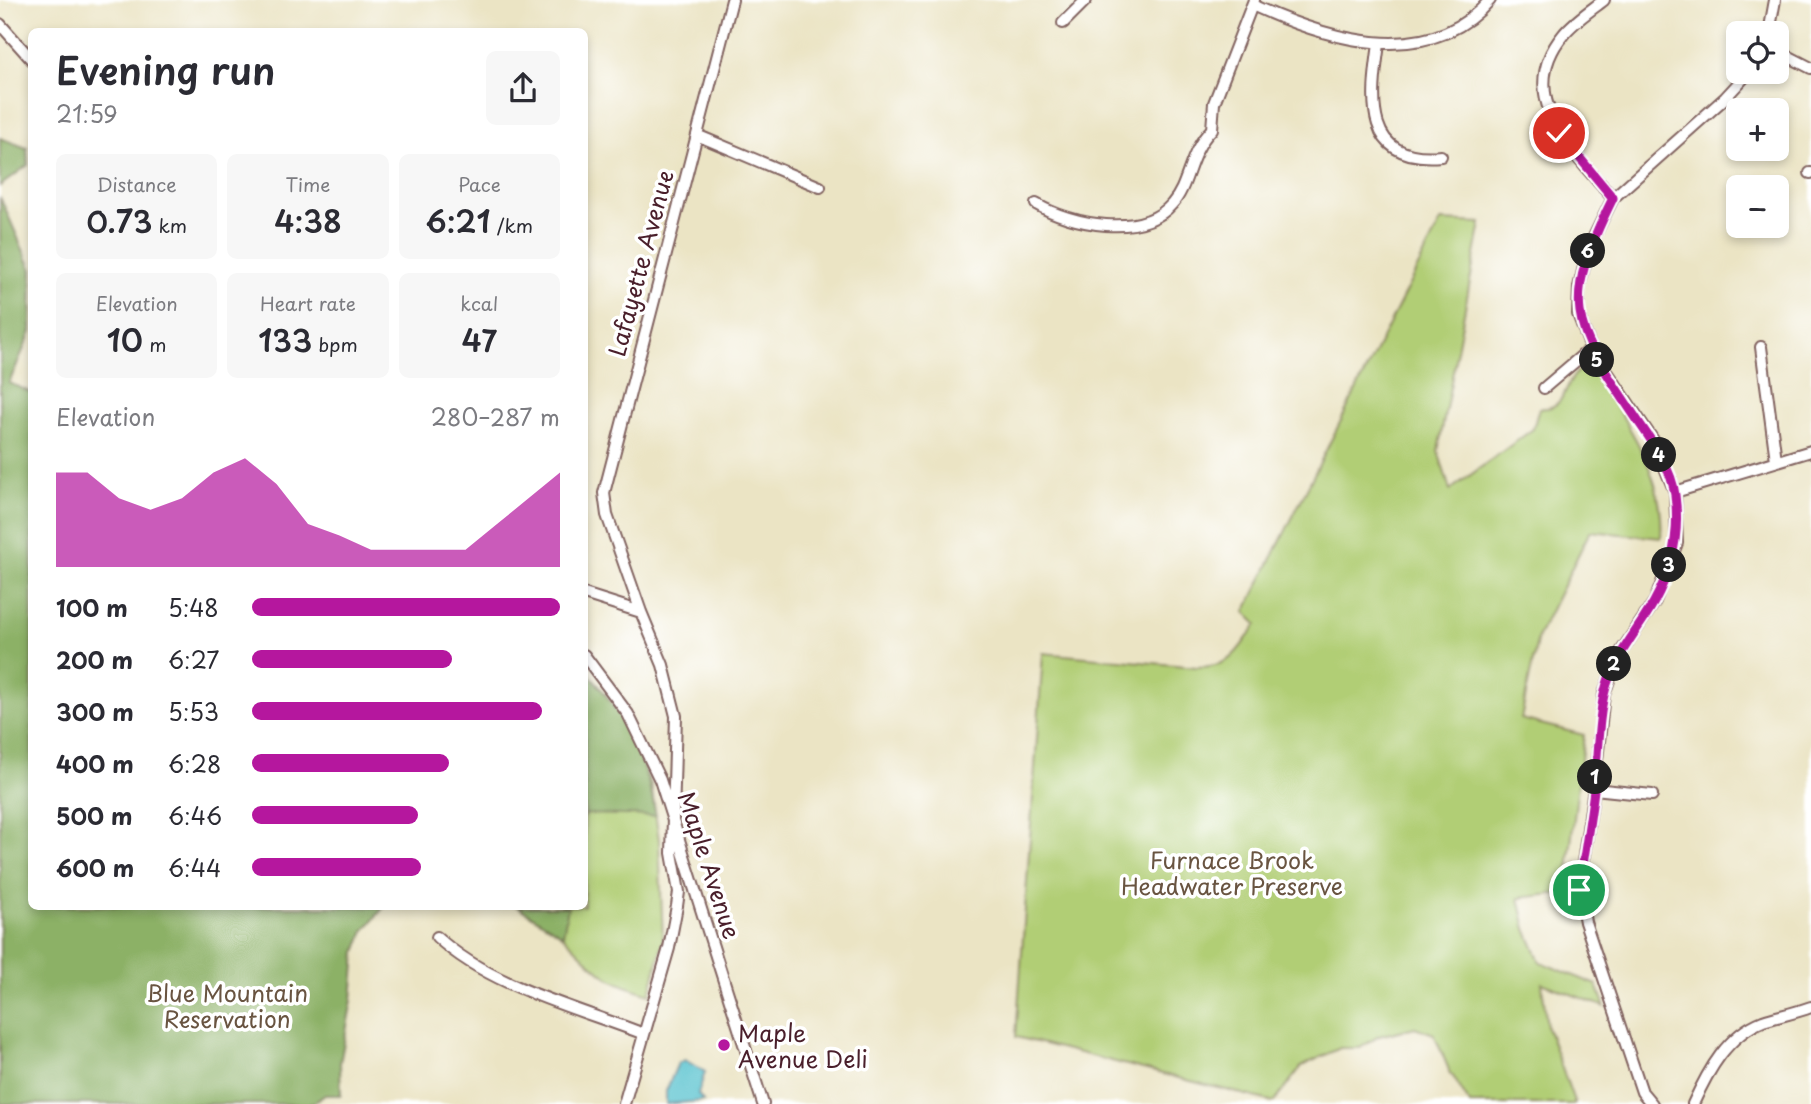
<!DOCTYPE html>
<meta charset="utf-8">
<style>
body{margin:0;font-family:"Playpen Sans",sans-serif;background:#f7f7f7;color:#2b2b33;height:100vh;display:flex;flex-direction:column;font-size:26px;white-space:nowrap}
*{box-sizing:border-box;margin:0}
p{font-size:23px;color:#7c7c81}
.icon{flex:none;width:38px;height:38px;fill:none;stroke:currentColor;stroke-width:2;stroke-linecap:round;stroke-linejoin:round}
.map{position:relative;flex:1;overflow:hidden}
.side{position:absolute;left:28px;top:28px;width:560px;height:882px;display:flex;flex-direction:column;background:#fff;border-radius:10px;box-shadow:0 4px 10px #0003}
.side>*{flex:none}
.fabs{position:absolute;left:1726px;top:21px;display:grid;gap:14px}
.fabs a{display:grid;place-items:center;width:63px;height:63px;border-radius:10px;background:#fff;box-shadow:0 4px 10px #0003;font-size:35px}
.pin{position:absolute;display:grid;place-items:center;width:60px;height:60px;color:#fff;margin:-30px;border:4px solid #fff;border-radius:50%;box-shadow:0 2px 7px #0007}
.km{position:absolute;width:35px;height:35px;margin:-18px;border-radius:50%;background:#222;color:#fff;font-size:19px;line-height:35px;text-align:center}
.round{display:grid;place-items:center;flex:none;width:74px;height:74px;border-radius:10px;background:#f7f7f7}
.head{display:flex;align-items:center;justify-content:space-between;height:119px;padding:0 28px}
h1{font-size:38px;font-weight:600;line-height:52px}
.stats{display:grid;grid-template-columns:repeat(3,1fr);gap:10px;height:119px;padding:7px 28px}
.stats div{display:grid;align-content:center;border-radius:10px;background:#f7f7f7;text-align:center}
.stats b{font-size:30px;font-weight:600}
.stats small{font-size:19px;font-weight:400}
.stats p{font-size:19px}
.chart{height:196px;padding:14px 28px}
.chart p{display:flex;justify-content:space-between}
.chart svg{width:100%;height:126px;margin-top:7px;fill:#b5179e;opacity:.7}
ul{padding:0 28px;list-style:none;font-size:23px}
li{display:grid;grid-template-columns:112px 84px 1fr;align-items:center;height:52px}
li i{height:18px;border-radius:9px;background:#b5179e}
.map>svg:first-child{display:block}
.green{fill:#b1ce74;stroke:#7e7650;stroke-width:2}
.forest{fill:#8cb166;stroke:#6b6848;stroke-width:2}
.water{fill:#54c1ce;stroke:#4f707c;stroke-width:2}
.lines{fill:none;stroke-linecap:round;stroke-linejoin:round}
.minor-casing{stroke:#826461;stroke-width:14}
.minor{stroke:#fff;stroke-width:10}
.route-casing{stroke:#fff;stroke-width:14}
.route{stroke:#b5179e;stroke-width:9}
.poi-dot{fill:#b5179e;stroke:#fff;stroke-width:2.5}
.labels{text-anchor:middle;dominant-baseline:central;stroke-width:7;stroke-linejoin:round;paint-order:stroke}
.street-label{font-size:23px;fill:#4a1f2b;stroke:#fff}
.park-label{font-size:23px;fill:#695441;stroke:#fff}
.poi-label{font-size:23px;fill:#4a1f2b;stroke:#fff;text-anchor:start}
</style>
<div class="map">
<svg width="1811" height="1104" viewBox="0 0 1811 1104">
<rect width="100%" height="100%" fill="#fff"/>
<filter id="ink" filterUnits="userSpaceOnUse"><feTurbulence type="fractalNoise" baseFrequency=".0143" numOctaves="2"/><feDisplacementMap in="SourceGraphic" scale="14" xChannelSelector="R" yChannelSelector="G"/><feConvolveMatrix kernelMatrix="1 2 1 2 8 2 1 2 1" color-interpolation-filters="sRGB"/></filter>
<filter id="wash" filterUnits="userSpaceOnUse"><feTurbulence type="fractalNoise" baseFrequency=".00686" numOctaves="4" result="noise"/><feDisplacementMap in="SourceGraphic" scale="28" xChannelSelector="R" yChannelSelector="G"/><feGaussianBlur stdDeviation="1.57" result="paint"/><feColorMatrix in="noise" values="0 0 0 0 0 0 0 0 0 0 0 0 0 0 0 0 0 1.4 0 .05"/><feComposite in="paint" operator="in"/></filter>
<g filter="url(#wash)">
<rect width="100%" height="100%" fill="#ebe4c4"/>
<path class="green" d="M1441,221L1481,223L1438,451L1450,490L1533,429L1539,408C1570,411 1562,377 1585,367L1593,371C1625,421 1666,474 1661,538L1590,531L1538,636L1521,719L1584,735L1569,860V892L1519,898L1526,929L1540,962L1597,985L1605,1007L1542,983L1547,1027L1575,1104H1470L1449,1070L1434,1034L1415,1027L1379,1036L1360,1048H1340L1302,1066L1274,1102L1016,1037L1043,653L1197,667C1234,667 1237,650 1257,624L1245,612Z
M585,670L621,721L651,784L659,840L663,941L650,994C602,981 598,970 564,937C552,925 532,916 518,907L584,906Z"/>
<path class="forest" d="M0,138L27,148L28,165L0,186Z
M0,197L32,270L31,332L9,383L32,393V906L384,907L364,931L356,952L352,1000L340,1063L341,1095H325L312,1104H0Z
M585,670C621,707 648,766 656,816L586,814L585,818Z
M518,907H568L563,935Z"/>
<path class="water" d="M685,1060L705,1072L698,1094L703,1101L666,1104V1091L678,1063Z"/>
</g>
<g filter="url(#ink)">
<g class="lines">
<g class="minor-casing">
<path id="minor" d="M1604,0C1590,11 1574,21 1563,35C1513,96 1574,154 1613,198
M1252,5C1326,39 1428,72 1490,0
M1063,23L1086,0
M0,24L32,60
M1769,33L1775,0
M1379,44C1371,100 1363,163 1441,156
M1776,50L1811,68
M699,136L820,187
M1810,173H1811
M1036,204C1071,225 1142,239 1172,204C1190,184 1188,153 1212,129L1214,103L1254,0
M1761,347L1776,460
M1544,388L1591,348
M1675,492L1811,451
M584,594L641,612
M584,655L628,714L660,780L763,1104
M1594,789L1652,795
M437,937C489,986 577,1008 644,1034
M624,1104L669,948L677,906L679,892L672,853L676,716L663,665L641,612L607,515L604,493L732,0
M1652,1104L1642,1092L1585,922L1579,889L1594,789L1604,694L1617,658L1655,601L1677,543L1675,492L1655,443L1591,348L1578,314L1579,287L1589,247L1613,198L1725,98L1749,72
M1693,1104C1708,1071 1727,1035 1763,1021C1779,1016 1795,1013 1811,1007"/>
</g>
<use href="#minor" class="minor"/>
</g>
</g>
<g class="lines" filter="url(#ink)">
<g class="route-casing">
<path id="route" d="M1559,133L1613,198C1557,311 1574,325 1640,424C1654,444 1672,470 1675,495C1680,532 1672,569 1654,602C1636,634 1612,658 1604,695C1597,726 1598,758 1594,790C1590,823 1584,856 1579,890"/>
</g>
<use href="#route" class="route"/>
</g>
<circle class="poi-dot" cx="724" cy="1045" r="7"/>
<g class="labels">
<g class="street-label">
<text transform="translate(640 263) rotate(-75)">Lafayette Avenue</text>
<text transform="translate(710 865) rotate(72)">Maple Avenue</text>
</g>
<g class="park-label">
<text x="1232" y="859">Furnace Brook<tspan x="1232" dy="26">Headwater Preserve</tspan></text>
<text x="227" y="992">Blue Mountain<tspan x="227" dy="26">Reservation</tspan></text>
</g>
<g class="poi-label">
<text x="738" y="1032">Maple<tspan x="738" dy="26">Avenue Deli</tspan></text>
</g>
</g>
</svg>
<div class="fabs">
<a><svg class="icon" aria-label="locate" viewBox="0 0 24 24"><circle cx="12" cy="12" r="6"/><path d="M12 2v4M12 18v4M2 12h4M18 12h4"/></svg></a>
<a>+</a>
<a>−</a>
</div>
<div class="pin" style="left:1579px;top:890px;background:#1e9e55"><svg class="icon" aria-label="arrive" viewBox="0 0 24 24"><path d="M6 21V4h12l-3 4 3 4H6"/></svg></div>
<div class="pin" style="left:1559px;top:133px;background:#d93025"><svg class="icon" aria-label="check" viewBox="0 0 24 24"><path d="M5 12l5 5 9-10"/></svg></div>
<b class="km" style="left:1595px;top:777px">1</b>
<b class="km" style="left:1614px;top:664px">2</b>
<b class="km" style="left:1669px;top:565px">3</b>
<b class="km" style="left:1659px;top:455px">4</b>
<b class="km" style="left:1597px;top:360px">5</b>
<b class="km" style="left:1588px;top:251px">6</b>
<section class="side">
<div class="head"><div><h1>Evening run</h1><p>21:59</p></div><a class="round"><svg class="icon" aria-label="share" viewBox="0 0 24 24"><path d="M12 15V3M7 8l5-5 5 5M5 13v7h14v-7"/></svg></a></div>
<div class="stats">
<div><p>Distance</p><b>0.73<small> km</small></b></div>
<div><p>Time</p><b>4:38</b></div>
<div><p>Pace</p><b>6:21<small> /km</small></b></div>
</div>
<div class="stats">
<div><p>Elevation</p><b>10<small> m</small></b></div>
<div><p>Heart rate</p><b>133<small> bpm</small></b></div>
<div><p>kcal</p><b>47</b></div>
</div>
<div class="chart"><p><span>Elevation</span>280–287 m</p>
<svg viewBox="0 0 160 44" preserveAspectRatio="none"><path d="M0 44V11L10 11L20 20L30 24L40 20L50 11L60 6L70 15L80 29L90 33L100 38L110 38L120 38L130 38L140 29L150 20L160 11V44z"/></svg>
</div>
<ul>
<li><b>100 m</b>5:48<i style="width:100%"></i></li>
<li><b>200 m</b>6:27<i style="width:65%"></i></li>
<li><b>300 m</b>5:53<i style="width:94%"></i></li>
<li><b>400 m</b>6:28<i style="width:64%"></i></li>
<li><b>500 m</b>6:46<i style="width:54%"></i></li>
<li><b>600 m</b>6:44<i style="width:55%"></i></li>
</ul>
</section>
</div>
